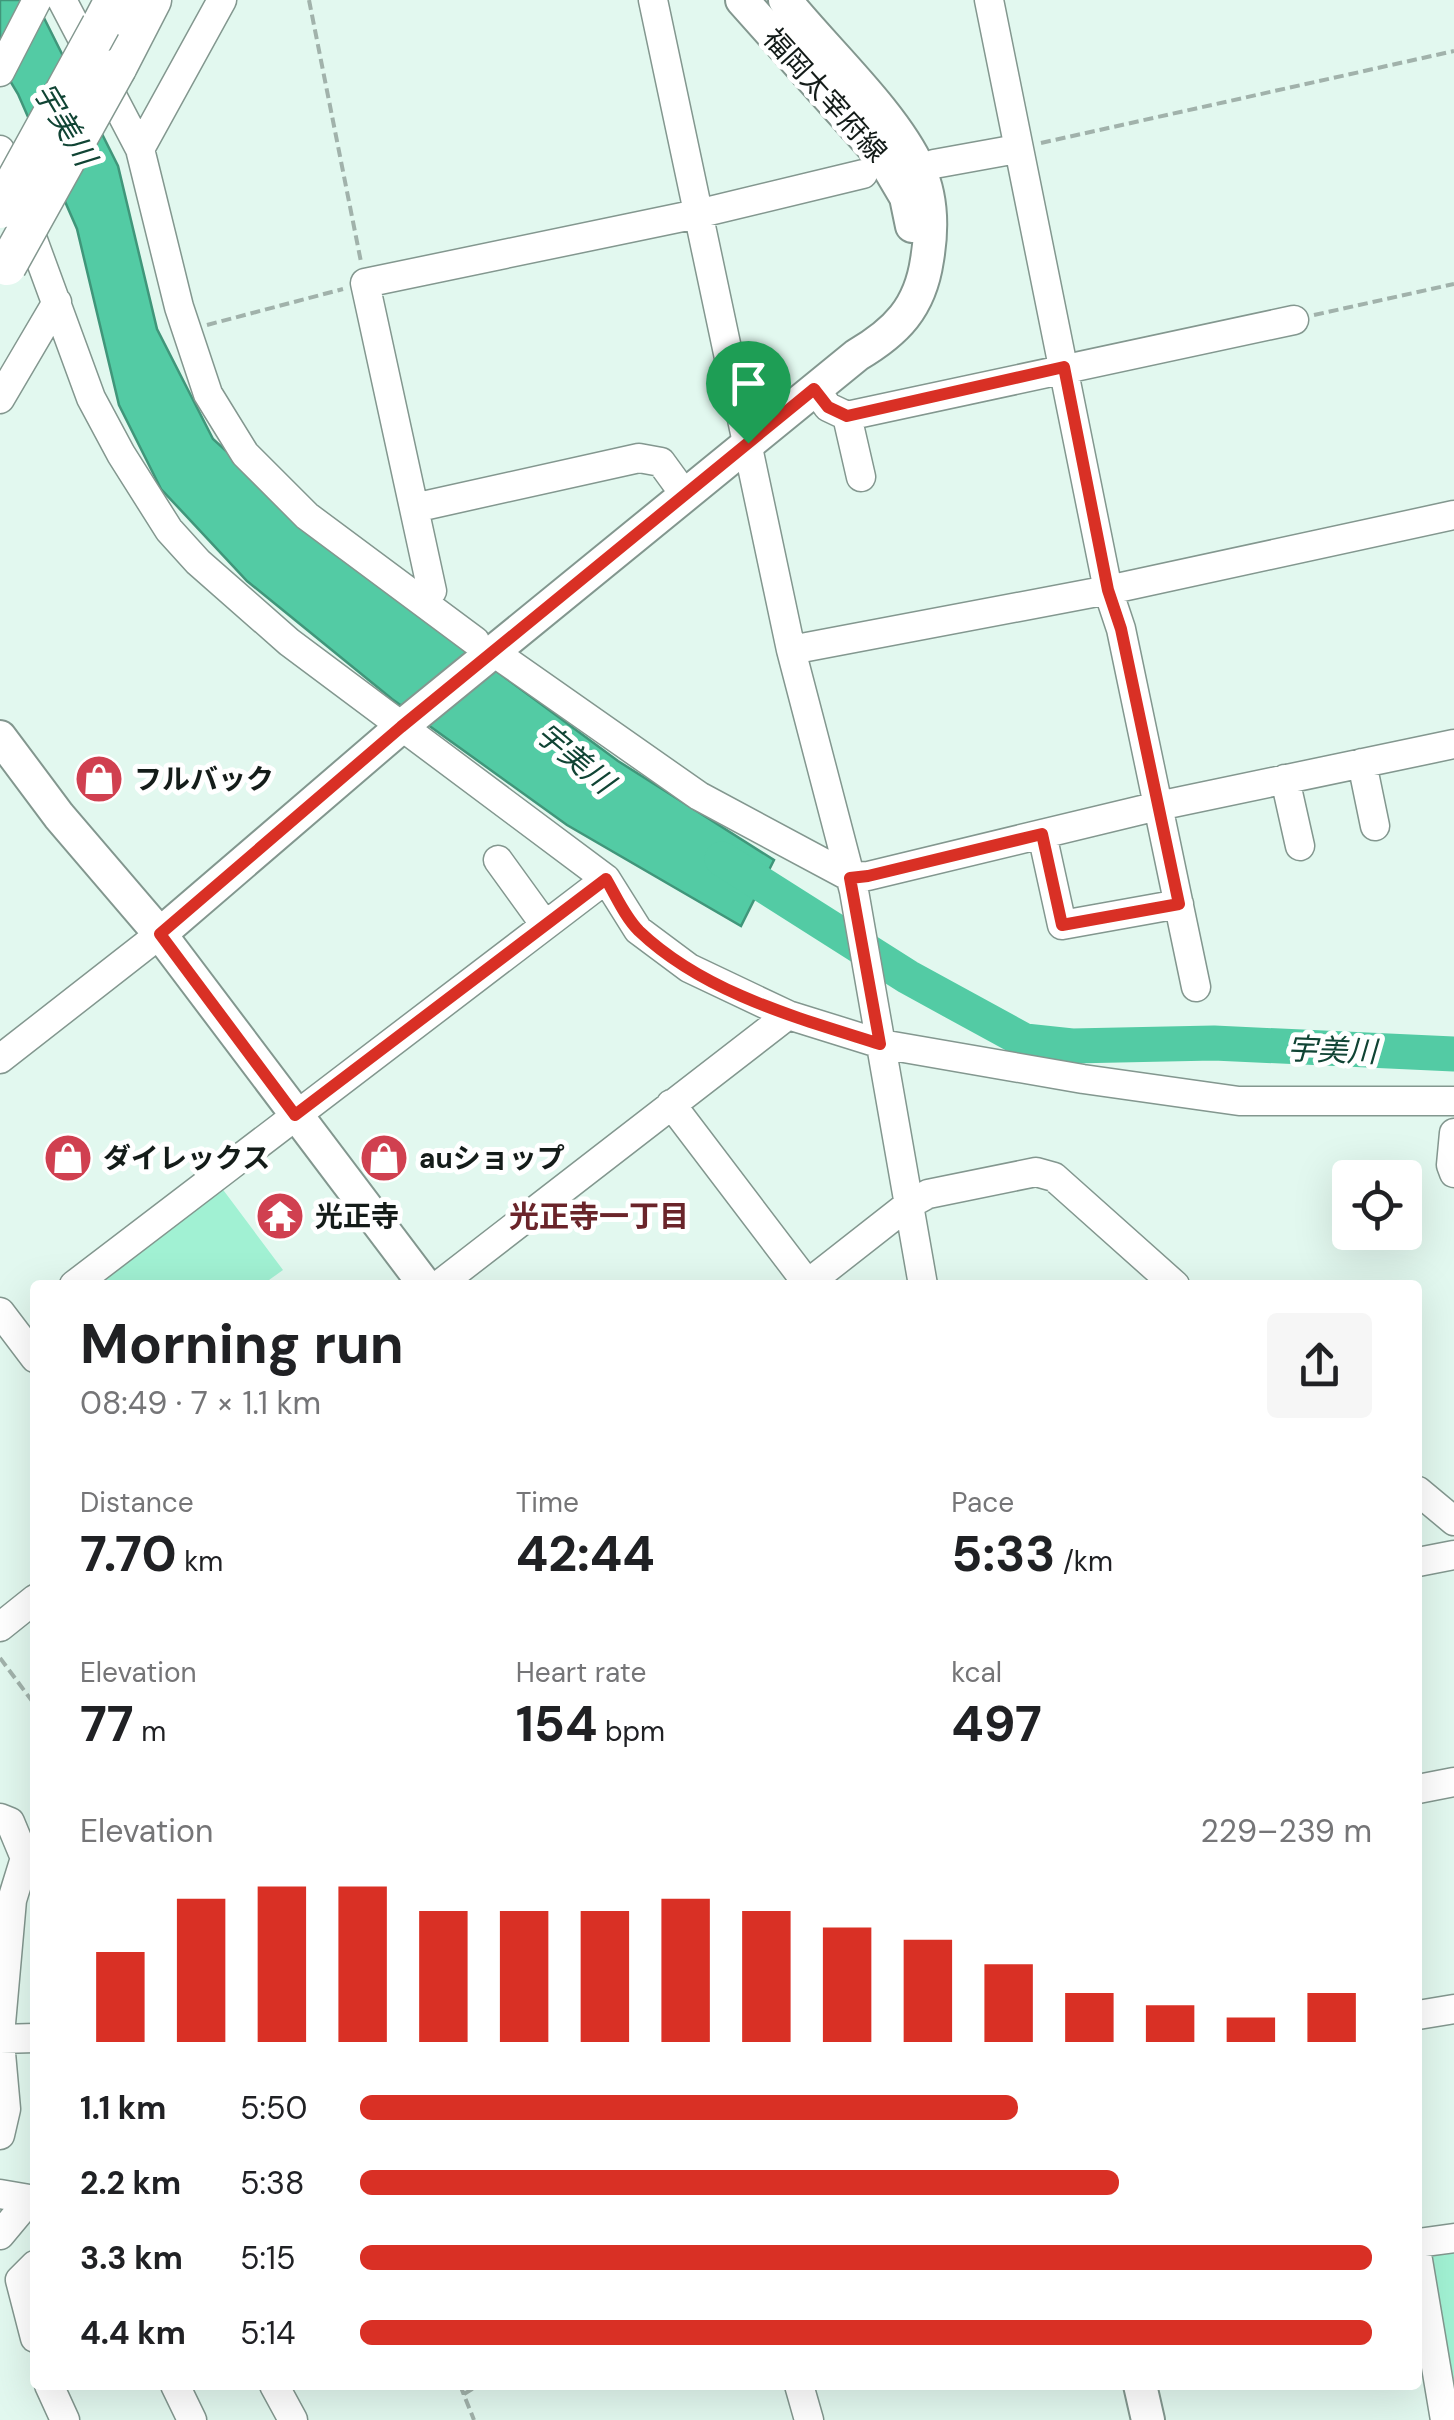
<!DOCTYPE html>
<meta charset="utf-8">
<style>
body{margin:0;font-family:"DM Sans","Noto Sans JP",sans-serif;background:#f6f6f6;color:#202124;height:100vh;display:flex;flex-direction:column;font-size:38px;white-space:nowrap}
*{box-sizing:border-box;margin:0}
p{font-size:32px;color:#757577}
.icon{flex:none;width:55px;height:55px;fill:none;stroke:currentColor;stroke-width:2;stroke-linecap:round;stroke-linejoin:round}
.map{position:relative;flex:1;overflow:hidden}
.details{position:absolute;left:30px;top:1280px;width:1392px;height:1110px;display:flex;flex-direction:column;background:#fff;border-radius:10px;box-shadow:0 10px 40px #0002}
.details>*{flex:none}
.tools{position:absolute;left:1332px;top:1160px;display:grid;gap:20px}
.tools a{display:grid;place-items:center;width:90px;height:90px;border-radius:10px;background:#fff;box-shadow:0 10px 40px #0002;font-size:50px}
.pin{position:absolute;display:grid;place-items:center;width:85px;height:85px;color:#fff;margin:-102px -42px;border-radius:50% 50% 50% 0;rotate:-45deg;box-shadow:0 0 10px #0007}
.pin .icon{rotate:45deg}
.round{display:grid;place-items:center;flex:none;width:105px;height:105px;border-radius:10px;background:#f6f6f6}
.overview{display:flex;align-items:center;justify-content:space-between;height:170px;padding:0 50px}
h1{font-size:55px;font-weight:700;line-height:75px}
.stats{display:grid;grid-template-columns:repeat(3,1fr);gap:15px;height:170px;padding:10px 50px}
.stats div{display:grid;align-content:center}
.stats b{font-size:50px;font-weight:700}
.stats small{font-size:28px;font-weight:400}
.stats p{font-size:28px}
.chart{height:280px;padding:20px 50px}
.chart p{display:flex;justify-content:space-between}
.chart svg{width:100%;height:180px;margin-top:10px;stroke:#d93025;stroke-width:6}
ul{padding:0 50px;list-style:none;font-size:32px}
li{display:grid;grid-template-columns:160px 120px 1fr;align-items:center;height:75px}
li i{height:25px;border-radius:12px;background:#d93025}
.map>svg:first-child{display:block}
.green{fill:#a1f1d3}
.water{fill:#53cba4;stroke:#40967a;stroke-width:2.5}
.lines{fill:none;stroke-linecap:round;stroke-linejoin:round}
.river{stroke:#53cba4;stroke-width:35}
.minor-casing{stroke:#83978f;stroke-width:31}
.major-casing{stroke:#83978f;stroke-width:36}
.highway-casing{stroke:#83978f;stroke-width:41}
.path{stroke:#a1b2ab;stroke-width:4;stroke-dasharray:10 5;stroke-linecap:butt}
.minor{stroke:#fff;stroke-width:28}
.major{stroke:#fff;stroke-width:32}
.highway{stroke:#fff;stroke-width:38}
.highway-bridge-casing{stroke:#83978f;stroke-width:41;stroke-linecap:butt}
.highway-bridge{stroke:#fff;stroke-width:38}
.route-casing{stroke:#fff;stroke-width:20}
.route{stroke:#d93025;stroke-width:12}
.labels{text-anchor:middle;dominant-baseline:central;stroke-width:10;stroke-linejoin:round;paint-order:stroke}
.street-label{font-size:28px;fill:#141c19;stroke:#fff}
.poi-label{font-size:28px;font-weight:bold;fill:#141c19;stroke:#fff;text-anchor:start}
.water-label{font-size:30px;font-style:italic;fill:#104434;stroke:#fff}
.neighbourhood-label{font-size:30px;font-weight:bold;fill:#6a242a;stroke:#fff}
</style>
<div class="map">
<svg width="1454" height="2420" viewBox="0 0 1454 2420">
<rect width="100%" height="100%" fill="#e2f8ef"/>
<path class="green" d="M221,1187L283,1270L262,1285H93Z
M1454,2251V2379L1448,2380L1425,2257Z"/>
<path class="water" d="M0,0H35L118,166L157,329L213,439L321,538L434,625L618,761L774,860L741,926L567,825L392,699L247,581L161,489L119,405L77,229L18,94L0,64Z"/>
<g class="lines">
<path class="river" d="M722,859L908,977L1025,1041L1072,1046L1214,1043L1454,1054"/>
<g class="minor-casing">
<path id="minor" d="M62,0L140,149L179,307L208,394L245,454L307,516L475,641
M653,0L791,650L854,891L923,1285
M989,0L1108,590L1121,629L1196,987
M0,72L37,0
M140,149L222,0
M0,150L91,398L121,454L169,530L198,562L289,642L606,879L638,930L689,968L788,1015L881,1044L1083,1079L1239,1101H1454
M934,164L1017,149
M815,389L828,407L847,416L1294,320
M0,399L57,302
M847,416L861,477
M414,508L639,458L661,462L685,495
M432,591L365,283L697,214L863,174
M791,650L1108,590L1454,515
M505,660L699,796L850,877L868,876L1158,806L1454,744
M1362,763L1375,826
M1285,779L1300,846
M1042,834L1062,925L1179,904
M498,860L545,925
M0,1059L160,934
M671,1104L807,1283
M1454,1133L1451,1165L1454,1173
M74,1285L606,879
M439,1285L788,1015
M806,1285L908,1205L928,1194L1036,1172L1054,1177L1175,1285
M0,1312L35,1358
M1418,1491L1454,1521
M1418,1562L1454,1555
M0,1627L35,1599
M1418,1789L1454,1782
M0,1818L10,1822L25,1858L12,1900L0,2035
M1418,2015L1454,2009
M0,2039L35,2038
M0,2042L6,2109L0,2135
M0,2194L35,2200
M0,2235L30,2199
M1418,2243L1454,2238
M1418,2260L1445,2420
M35,2265L20,2280L35,2338
M49,2385L65,2420
M175,2385L192,2420
M274,2385L293,2420
M799,2385L809,2420"/>
</g>
<g class="major-casing">
<path id="major" d="M742,0L883,158L906,197L912,226
M0,737L59,816L160,934L425,1285
M160,934L401,727L857,355C896,332 920,308 927,260C932,231 932,197 919,169C894,113 825,50 785,0
M1140,2385L1148,2420"/>
</g>
<g class="highway-casing">
<path id="highway" d="M101,25L114,0
M117,68L152,0"/>
</g>
<path class="path" d="M309,0L361,262
M1041,143L1454,51
M1314,315L1454,284
M207,325L343,289
M0,1658L35,1705
M460,2385L474,2420
M464,2394L479,2385"/>
<use href="#minor" class="minor"/>
<use href="#major" class="major"/>
<use href="#highway" class="highway"/>
<g class="highway-bridge-casing">
<path id="highway-bridge" d="M0,209L101,25
M7,266L117,68"/>
</g>
<use href="#highway-bridge" class="highway-bridge"/>
</g>
<g class="lines">
<g class="route-casing">
<path id="route" d="M1064,367L1108,590L1121,629L1179,904L1062,925L1042,834L868,876L850,878L880,1044C798,1018 704,993 639,931C625,917 616,896 606,879L295,1115L160,934L401,727L814,389L828,407L847,416Z"/>
</g>
<use href="#route" class="route"/>
</g>
<defs>
<g id="shop-disc" transform="scale(2.5)"><circle r="9.5" fill="#d04050" stroke="#fff"/><path d="M-5-2.5h2.3a2.7 3.5 0 0 1 5.4 0H5L5.5 6h-11ZM-1.5-2.5h3a1.5 2.3 0 0 0-3 0Z" fill="#fff"/></g>
<g id="temple-disc" transform="scale(2.5)"><circle r="9.5" fill="#d04050" stroke="#fff"/><path d="M0-6L5-2H3V0L6.5 2.5H4V6H1.5V3h-3V6H-4V2.5H-6.5L-3 0V-2H-5Z" fill="#fff"/></g>
</defs>
<g fill-rule="evenodd">
<use href="#shop-disc" x="99" y="779"/>
<use href="#shop-disc" x="68" y="1158"/>
<use href="#shop-disc" x="384" y="1158"/>
<use href="#temple-disc" x="280" y="1216"/>
</g>
<g class="labels">
<g class="street-label">
<text transform="translate(825 95) rotate(48)">福岡太宰府線</text>
</g>
<g class="poi-label">
<text x="134" y="779">フルバック</text>
<text x="103" y="1158">ダイレックス</text>
<text x="419" y="1158">auショップ</text>
<text x="315" y="1216">光正寺</text>
</g>
<g class="water-label">
<text transform="translate(65 124) rotate(59)">宇美川</text>
<text transform="translate(575 758) rotate(40)">宇美川</text>
<text transform="translate(1332 1050) rotate(2)">宇美川</text>
</g>
<g class="neighbourhood-label">
<text x="599" y="1216">光正寺一丁目</text>
</g>
</g>
</svg>
<div class="tools">
<a><svg class="icon" aria-label="locate" viewBox="0 0 24 24"><circle cx="12" cy="12" r="6"/><path d="M12 2v4M12 18v4M2 12h4M18 12h4"/></svg></a>
</div>
<div class="pin" style="left:748px;top:443px;background:#1e9e55"><svg class="icon" aria-label="arrive" viewBox="0 0 24 24"><path d="M6 21V4h12l-3 4 3 4H6"/></svg></div>
<section class="details">
<div class="overview"><div><h1>Morning run</h1><p>08:49 · 7 × 1.1 km</p></div><a class="round"><svg class="icon" aria-label="share" viewBox="0 0 24 24"><path d="M12 15V3M7 8l5-5 5 5M5 13v7h14v-7"/></svg></a></div>
<div class="stats">
<div><p>Distance</p><b>7.70<small> km</small></b></div>
<div><p>Time</p><b>42:44</b></div>
<div><p>Pace</p><b>5:33<small> /km</small></b></div>
</div>
<div class="stats">
<div><p>Elevation</p><b>77<small> m</small></b></div>
<div><p>Heart rate</p><b>154<small> bpm</small></b></div>
<div><p>kcal</p><b>497</b></div>
</div>
<div class="chart"><p><span>Elevation</span>229–239 m</p>
<svg viewBox="0 0 160 44" preserveAspectRatio="none"><path d="M5 44V22M15 44V9M25 44V6M35 44V6M45 44V12M55 44V12M65 44V12M75 44V9M85 44V12M95 44V16M105 44V19M115 44V25M125 44V32M135 44V35M145 44V38M155 44V32"/></svg>
</div>
<ul>
<li><b>1.1 km</b>5:50<i style="width:65%"></i></li>
<li><b>2.2 km</b>5:38<i style="width:75%"></i></li>
<li><b>3.3 km</b>5:15<i style="width:100%"></i></li>
<li><b>4.4 km</b>5:14<i style="width:100%"></i></li>
</ul>
</section>
</div>
